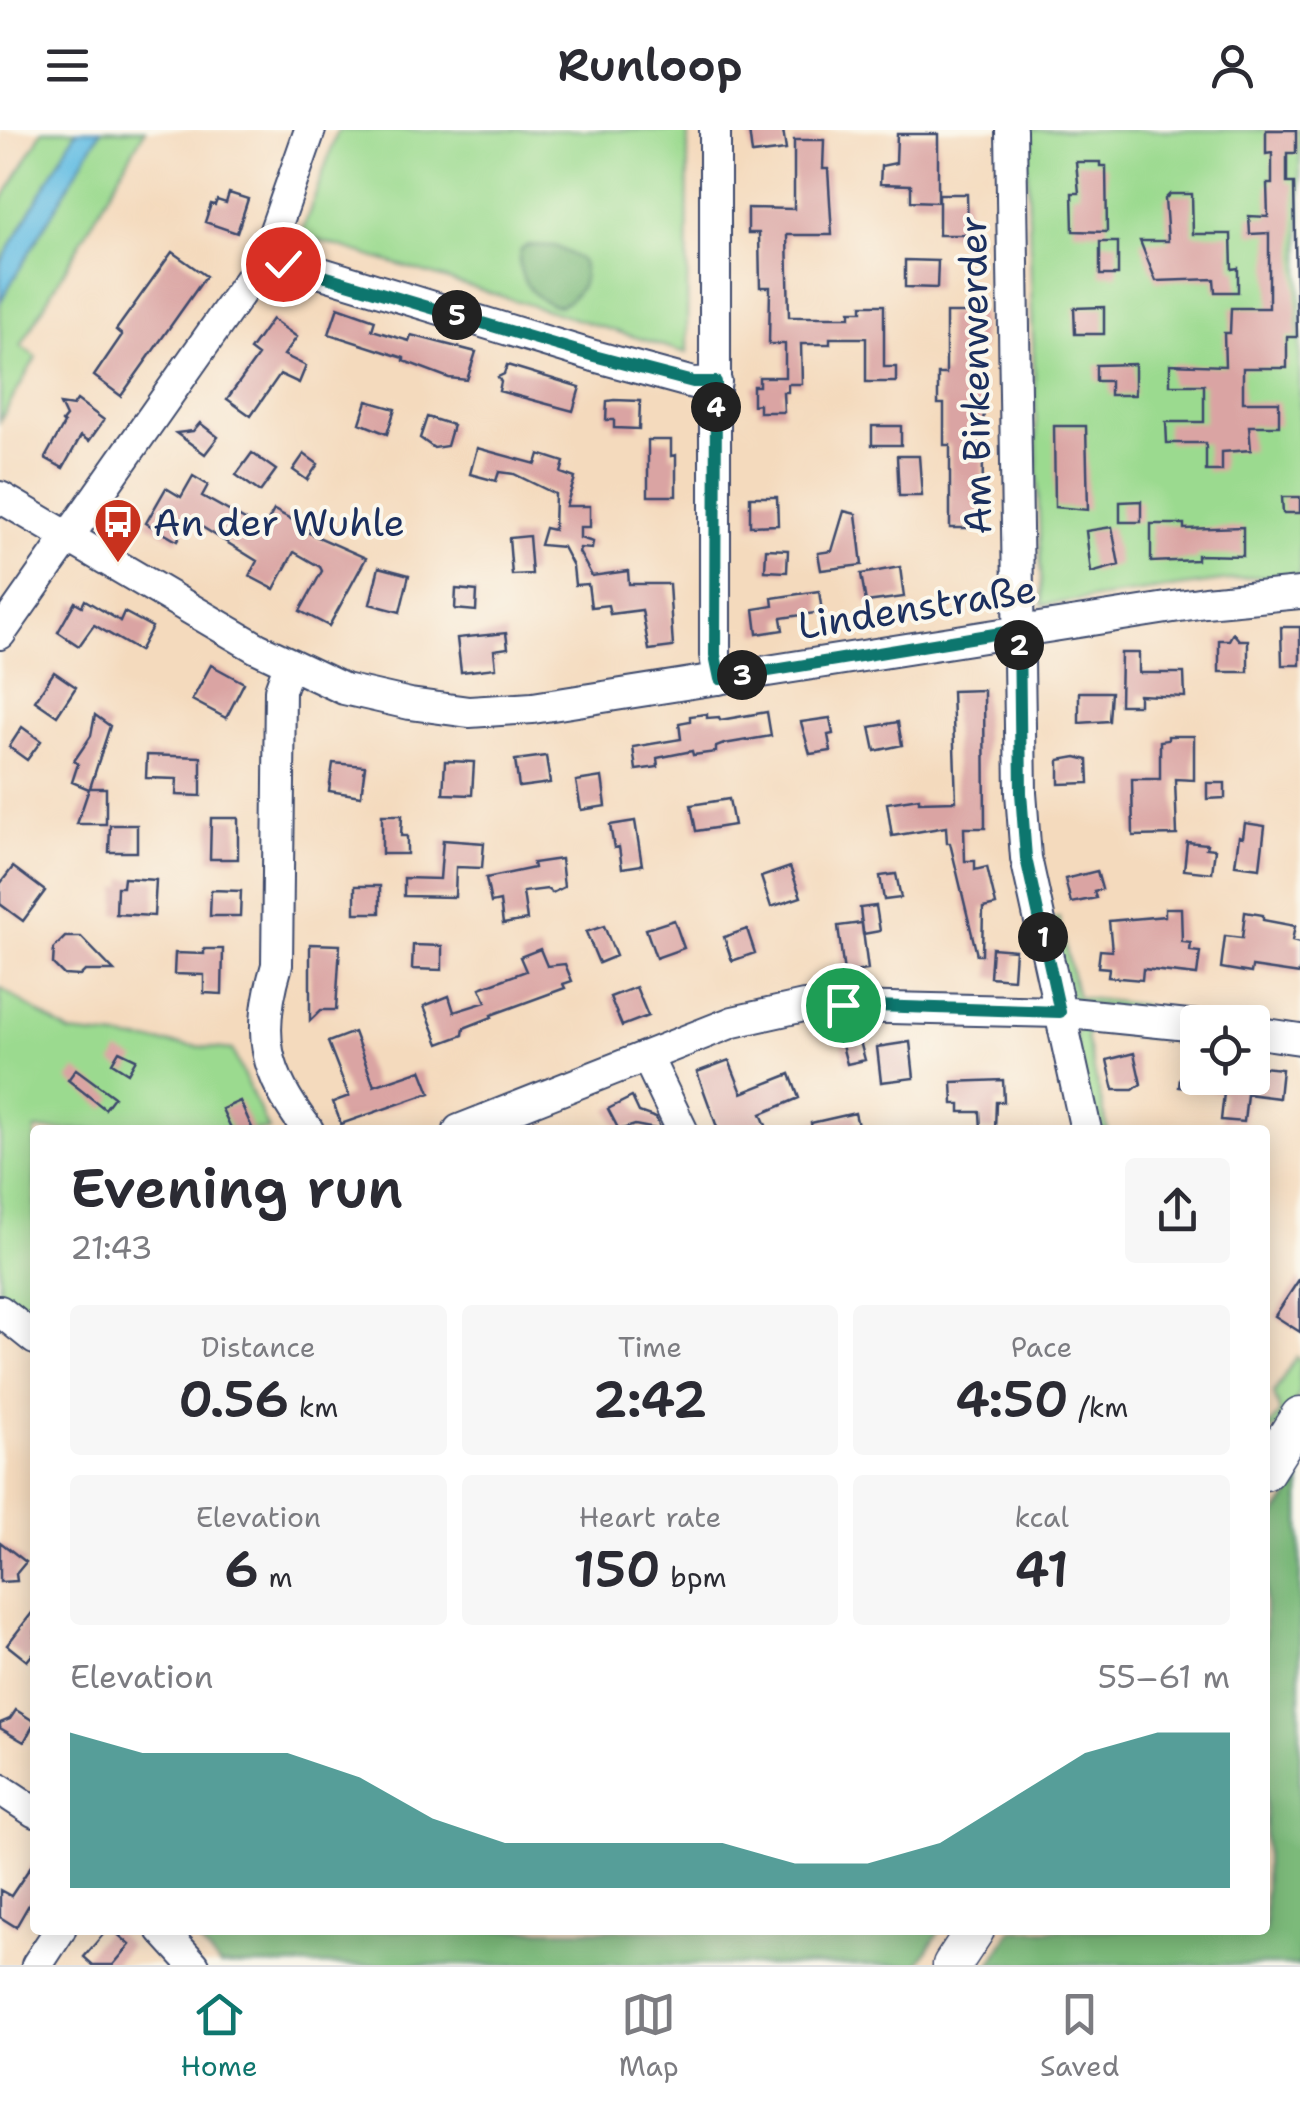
<!DOCTYPE html>
<meta charset="utf-8">
<style>
body{margin:0;font-family:"Shantell Sans",sans-serif;background:#f7f7f7;color:#2b2b33;height:100vh;display:flex;flex-direction:column;font-size:38px;white-space:nowrap}
*{box-sizing:border-box;margin:0}
p{font-size:32px;color:#7c7c81}
.icon{flex:none;width:55px;height:55px;fill:none;stroke:currentColor;stroke-width:2;stroke-linecap:round;stroke-linejoin:round}
.map{position:relative;flex:1;overflow:hidden}
.details{position:absolute;left:30px;top:995px;width:1240px;height:810px;display:flex;flex-direction:column;background:#fff;border-radius:10px;box-shadow:0 5px 25px #0003}
.details>*{flex:none}
.tools{position:absolute;left:1180px;top:875px;display:grid;gap:20px}
.tools a{display:grid;place-items:center;width:90px;height:90px;border-radius:10px;background:#fff;box-shadow:0 5px 25px #0003;font-size:50px}
.pin{position:absolute;display:grid;place-items:center;width:85px;height:85px;color:#fff;margin:-42px;border:5px solid #fff;border-radius:50%;box-shadow:0 2px 10px #0007}
.km{position:absolute;width:50px;height:50px;margin:-25px;border-radius:50%;background:#222;color:#fff;font-size:28px;line-height:50px;text-align:center}
.round{display:grid;place-items:center;flex:none;width:105px;height:105px;border-radius:10px;background:#f7f7f7}
.head{display:flex;align-items:center;justify-content:space-between;height:170px;padding:0 40px}
h1{font-size:55px;font-weight:600;line-height:75px}
.metrics{display:grid;grid-template-columns:repeat(3,1fr);gap:15px;height:170px;padding:10px 40px}
.metrics div{display:grid;align-content:center;border-radius:10px;background:#f7f7f7;text-align:center}
.metrics b{font-size:50px;font-weight:600}
.metrics small{font-size:28px;font-weight:400}
.metrics p{font-size:28px}
.chart{height:280px;padding:20px 40px}
.chart p{display:flex;justify-content:space-between}
.chart svg{width:100%;height:180px;margin-top:10px;fill:#0f766e;opacity:.7}
header{display:flex;justify-content:space-between;align-items:center;height:130px;padding:0 40px;background:#fff;font-size:45px;font-weight:600}
.menu{display:flex;justify-content:space-around;align-items:center;height:140px;border-top:2px solid #e1e1e2;background:#fff;font-size:28px;color:#7c7c81}
.menu a{display:grid;justify-items:center;gap:5px}
.menu .current{color:#0f766e}
.map>svg:first-child{display:block}
.green{fill:#9bda8f;stroke:#5b8476;stroke-width:2.5}
.forest{fill:#7cba7a;stroke:#4c746c;stroke-width:2.5}
.water{fill:#65bee3;stroke:#4076a0;stroke-width:2.5}
.building{fill:#daa4a3}
.lines{fill:none;stroke-linecap:round;stroke-linejoin:round}
.minor-casing{stroke:#3c496c;stroke-width:34}
.major-casing{stroke:#3c496c;stroke-width:41}
.minor{stroke:#fff;stroke-width:30}
.major{stroke:#fff;stroke-width:38}
.route-casing{stroke:#fff;stroke-width:20}
.route{stroke:#0f766e;stroke-width:12}
.labels{text-anchor:middle;dominant-baseline:central;stroke-width:8;stroke-linejoin:round;paint-order:stroke}
.street-label{font-size:38px;fill:#1b2f5e;stroke:#fbf7ec}
.poi-label{font-size:38px;fill:#1b2f5e;stroke:#fbf7ec;text-anchor:start}
</style>
<header><svg class="icon" aria-label="menu" viewBox="0 0 24 24"><path d="M4 6h16M4 12h16M4 18h16"/></svg>Runloop<svg class="icon" aria-label="person" viewBox="0 0 24 24"><circle cx="12" cy="8" r="4"/><path d="M4 21q1-7 8-7t8 7"/></svg></header>
<div class="map">
<svg width="1300" height="1835" viewBox="0 0 1300 1835">
<rect width="100%" height="100%" fill="#fbf7ec"/>
<filter id="ink" filterUnits="userSpaceOnUse"><feTurbulence type="fractalNoise" baseFrequency=".01" numOctaves="2"/><feDisplacementMap in="SourceGraphic" scale="20" xChannelSelector="R" yChannelSelector="G"/><feConvolveMatrix kernelMatrix="1 2 1 2 8 2 1 2 1" color-interpolation-filters="sRGB"/></filter>
<filter id="wash" filterUnits="userSpaceOnUse"><feTurbulence type="fractalNoise" baseFrequency=".0048" numOctaves="4" result="noise"/><feDisplacementMap in="SourceGraphic" scale="40" xChannelSelector="R" yChannelSelector="G"/><feGaussianBlur stdDeviation="2.25" result="paint"/><feColorMatrix in="noise" values="0 0 0 0 0 0 0 0 0 0 0 0 0 0 0 0 0 1.4 0 .05"/><feComposite in="paint" operator="in"/></filter>
<g filter="url(#wash)">
<rect width="100%" height="100%" fill="#f4dabd"/>
<path class="green" d="M43,0H77L0,134V74Z
M101,0H145L21,216L36,227L0,291V172Z
M338,0H688L687,223L301,105Z
M1026,0H1300V445L1252,447L1042,475Z
M1059,788L1077,867L1144,875L1143,883L1072,872L1047,791Z
M0,858L70,903L232,920L269,1000H35V1204L0,1177Z
M1081,896L1197,905V912L1091,901L1086,907L1108,1000H1090L1075,905Z
M1296,1227L1300,1229V1263L1281,1297L1266,1301L1265,1294L1270,1296L1280,1282L1274,1263Z"/>
<path class="forest" d="M528,115L555,116L581,130C589,151 578,167 559,176C532,171 514,145 521,119Z
M1300,1350V1835H990L1012,1800H1265V1401Z
M188,1800H940L918,1835H220Z"/>
<path class="water" d="M77,0H101L0,172V134Z"/>
<g id="blocks">
<path class="building" d="M749,0H783L786,20L752,24Z
M1266,0H1296V23H1287V53H1294L1297,207H1287V238H1243V272H1279V296H1249L1251,320L1222,322V341H1206V313H1167L1166,292H1204V255H1170V234L1225,236L1224,203H1230L1231,178H1269V103L1250,104L1249,86L1268,87L1267,54H1272V23L1266,24Z
M897,4H938V72L911,71V55L880,54L881,36L896,33Z
M794,10H824L823,39H828L832,105H787L789,187H850V181H862V175H884V237H896V252H866V208H830V214H801L802,254H788V262H783L784,282H759V274L753,275V256H759V247H785V214H769L770,157H760L759,103H748V78L794,79Z
M1076,32H1100V36H1106L1107,102L1073,101L1072,63H1079Z
M229,63L248,69L237,103L205,92L211,74L215,75L217,70L226,73Z
M939,64H967L968,105H939Z
M1170,64H1192L1193,104H1231L1232,139L1238,138V162H1215L1214,149L1156,151L1140,111H1168L1165,69Z
M1100,112H1118V145H1100Z
M172,122L206,146L121,266L94,246L122,205L116,200Z
M905,130L938,131L937,158L905,157Z
M338,177L375,190L372,200L409,211L411,205L476,222L467,250L449,248L404,231V228L329,204Z
M1104,177V204H1075L1074,178Z
M946,183H982V220H973L974,255H984L982,398H950V315H944V274H938V244H946Z
M272,189L297,207L284,225L306,236L299,253L280,244L251,286L227,269L258,226L250,220Z
M1135,234V265H1110V251H1096V235Z
M507,235L580,257L573,281L499,261L501,252L498,247L504,244Z
M77,270L104,290L89,311L81,306L63,338L45,328L64,294L62,292L66,287L60,274L73,276Z
M614,270L640,271L639,299L614,298V290H606L607,271Z
M367,271L395,279L387,304L360,293Z
M427,287L453,295L447,316L434,318L420,308Z
M200,293L218,307L205,324L176,303L193,301Z
M872,296H901V315H872Z
M1054,296H1086L1088,380L1055,377Z
M648,310H671V326L676,325V366H648Z
M477,318L536,334L539,324L564,332L561,343L575,348L566,376H590V397H580V408L593,412L592,419L580,418L579,422L592,446L628,441L629,454H669L673,517L649,520L642,480L610,484L608,475L591,477L588,454L575,455L573,436L563,417L540,415L545,398L554,400L555,364L514,344L499,342L496,351L470,344Z
M252,323L276,340L260,362L236,345Z
M304,324L318,334L307,350L293,340Z
M897,326H919L922,366H899Z
M193,346L208,355L202,366L263,400L274,380L311,400L309,403L366,428L329,496L300,481L322,441L320,437L294,422L274,459L249,446L257,431L189,389L177,411L146,393L166,358L181,367Z
M750,367H777L778,395L750,396Z
M1282,367H1300V383H1283Z
M1141,371V392H1120V372Z
M844,381L856,384L862,435L821,440L818,423L832,421Z
M1151,394H1184V399L1243,397V426L1197,425V430L1151,432Z
M1112,397L1119,435L1091,443L1086,401Z
M529,406L532,444L512,445L509,408Z
M766,419L788,420L787,442L765,441Z
M379,437L409,445L400,482L370,474Z
M900,437L904,467L866,472L861,444Z
M456,459L477,461L476,481L455,479Z
M819,461L822,482L781,488L783,500L757,504L754,479L773,476L772,468Z
M85,470L120,491L124,482L152,497L139,521L94,495L79,516L58,502L75,472L82,476Z
M1281,497H1300V535H1282Z
M506,503L508,518L494,520L496,538L461,542L457,508Z
M1233,503L1239,510H1248V542H1219V510H1229Z
M1121,523H1139V543H1184L1185,567L1139,565V575H1120Z
M211,535L244,553L226,588L192,570Z
M54,542L76,557L57,586L35,571Z
M984,560L985,698H964L965,731H975V740L987,737L996,775L983,778L982,825H977L950,713H947L946,697L892,706L887,673L919,668V672L956,671L952,561Z
M1079,562H1111L1109,591L1079,593Z
M767,582L771,606L724,614L716,617V622L693,625L692,621L657,628L658,637L636,640L633,617L681,609L679,593L690,591V586L707,584V588L719,587L720,590Z
M95,585L110,596L90,658H106V694H77L89,659L72,652L78,634L74,631L91,606Z
M830,588L833,604L828,605L831,621L810,624L801,592Z
M898,592L902,615L875,621L870,597Z
M22,597L41,611L27,630L9,617Z
M1168,606H1194V650L1175,649L1177,705L1133,706L1132,649H1160V611L1168,610Z
M147,625L201,627V666L176,665L177,649L146,648Z
M546,626L550,653L519,657L515,630Z
M1076,627L1088,630L1089,653L1059,654V630Z
M445,631L474,632L472,665L443,664Z
M333,633L365,636L361,666L329,661Z
M602,647L606,676L581,680L576,651Z
M1207,653H1225V668L1207,669Z
M729,669L734,695L696,701L691,675Z
M382,685H402L401,706H407V724H382Z
M211,688H238V729H210Z
M635,691L642,735L622,738L619,717L614,718L610,695Z
M1245,693L1265,696L1260,738L1235,735L1239,706L1243,707Z
M110,695H137V722H109Z
M443,710L484,713L482,738L456,737L455,767L404,766V748L440,749Z
M1187,712L1207,714L1206,718L1215,719L1212,743L1184,740Z
M561,729L564,757L552,763L547,759L523,762L527,790L503,794L500,771L491,773L486,748L534,738L533,733Z
M13,737L45,761L23,791L0,774V754Z
M790,737L801,767L771,777L761,747Z
M1097,741L1102,759L1094,761L1096,768L1071,773L1065,749Z
M896,744L901,768L884,770L880,746Z
M124,748L156,750L154,786L116,784L117,757H123Z
M355,756H380V783H355Z
M211,760L241,761L240,786H210Z
M876,776L880,801L863,804L860,778Z
M1165,778H1181L1182,812L1191,813L1190,821L1200,822L1197,845L1143,839L1142,850L1108,847L1109,838L1098,837L1100,820L1112,821L1109,791L1165,786Z
M1245,782L1263,785V790L1295,796L1292,811L1300,813V844L1252,837L1251,843L1221,838L1225,806L1242,808Z
M674,790L684,818L656,828L646,799Z
M862,793L868,840L844,843L838,796Z
M604,796L616,826L599,833L586,802Z
M747,799L755,823L732,831L724,807Z
M65,807H81L114,841H85L80,846L64,845L53,834L54,818Z
M310,814L340,815L336,880H321L310,891Z
M413,815L442,816V840L412,839Z
M992,818L1015,820L1013,849L990,847Z
M204,819H223L222,864L204,863V845L174,844L175,823L204,824Z
M540,819L547,836L565,834L572,851L563,854L565,858L491,885L492,887L464,898L463,905L439,914L424,876L449,866L454,882L486,872L480,858L526,841L520,827Z
M636,857L648,886L622,896L610,867Z
M354,902L374,956L421,940L430,963L341,994L333,972L349,966L328,912Z
M858,904L865,930L847,934L840,908Z
M910,912L914,948L881,952L877,917Z
M119,921L136,929L128,943L112,933Z
M1134,923L1141,954L1133,960H1114L1107,930Z
M729,930L742,963L790,944L799,968L761,984L768,1000H718L697,942Z
M1252,936L1282,939L1279,968L1247,964L1244,992L1221,990L1224,963L1179,957L1180,948H1252Z
M76,939L114,967L105,979L68,950Z
M1003,950L1004,972H996L995,1000H981L980,982H960V974H953L952,952Z
M632,967L639,982L656,988L661,1000L635,995L619,1000L608,979Z
M240,971L253,1000H232L222,979Z
M855,983L859,1000H812L811,993Z
M1300,1148V1202L1275,1186Z
M0,1412L26,1432L16,1444L17,1451L0,1452Z
M35,1479V1521L27,1531L7,1515Z
M16,1580L35,1592L24,1612L0,1598V1593L10,1589Z
M35,1730V1764L16,1797L0,1787V1760L11,1766Z
M107,1800H113L130,1815L113,1835H93L84,1827Z"/>
</g>
</g>
<g filter="url(#ink)">
<use href="#blocks" fill-opacity="0" stroke="#3c496c" stroke-width="2.5"/>
<g class="lines">
<g class="minor-casing">
<path id="minor" d="M715,0V525L719,549
M1011,0L1021,663L1026,728L1086,1000
M266,126L594,226L693,253L716,252
M0,367L257,518L344,559L410,574L469,582L533,578L1205,472L1300,463
M0,504L266,126L310,0
M289,535L280,560L277,835C256,906 264,941 308,1000
M1252,902L1300,909
M647,927L682,1000
M459,1000L733,892L804,876L1060,882L1198,896
M0,1181L35,1209
M0,1659L35,1682
M162,1800L194,1835
M37,1835L60,1800"/>
</g>
<g class="major-casing">
<path id="major" d="M1265,1341L1300,1286
M952,1835L975,1800"/>
</g>
<use href="#minor" class="minor"/>
<use href="#major" class="major"/>
</g>
</g>
<g class="lines" filter="url(#ink)">
<g class="route-casing">
<path id="route" d="M283,134L594,226L693,252H716L715,525L720,549L1019,500L1021,663L1026,728L1060,882L843,875"/>
</g>
<use href="#route" class="route"/>
</g>
<defs>
<g id="bus-pin" transform="scale(2.5)"><path d="M0 17L-7.5 6A9.5 9.5 0 1 1 7.5 6Z" fill="#c8321e" stroke="#fbf7ec"/><path d="M-5-6H5V4H4V6H2V4H-2V6H-4V4H-5ZM-3.5-4V0h7V-4ZM-3.5 1.2v1.5H-2V1.2ZM2 1.2v1.5H3.5V1.2Z" fill="#fff"/></g>
</defs>
<g fill-rule="evenodd">
<use href="#bus-pin" x="118" y="392"/>
</g>
<g class="labels">
<g class="street-label">
<text transform="translate(975 245) rotate(-91)">Am Birkenwerder</text>
<text transform="translate(917 477) rotate(-9)">Lindenstraße</text>
</g>
<g class="poi-label">
<text x="153" y="392">An der Wuhle</text>
</g>
</g>
</svg>
<div class="tools">
<a><svg class="icon" aria-label="locate" viewBox="0 0 24 24"><circle cx="12" cy="12" r="6"/><path d="M12 2v4M12 18v4M2 12h4M18 12h4"/></svg></a>
</div>
<div class="pin" style="left:843px;top:875px;background:#1e9e55"><svg class="icon" aria-label="arrive" viewBox="0 0 24 24"><path d="M6 21V4h12l-3 4 3 4H6"/></svg></div>
<div class="pin" style="left:283px;top:134px;background:#d93025"><svg class="icon" aria-label="check" viewBox="0 0 24 24"><path d="M5 12l5 5 9-10"/></svg></div>
<b class="km" style="left:1043px;top:807px">1</b>
<b class="km" style="left:1019px;top:515px">2</b>
<b class="km" style="left:742px;top:545px">3</b>
<b class="km" style="left:716px;top:277px">4</b>
<b class="km" style="left:457px;top:185px">5</b>
<section class="details">
<div class="head"><div><h1>Evening run</h1><p>21:43</p></div><a class="round"><svg class="icon" aria-label="share" viewBox="0 0 24 24"><path d="M12 15V3M7 8l5-5 5 5M5 13v7h14v-7"/></svg></a></div>
<div class="metrics">
<div><p>Distance</p><b>0.56<small> km</small></b></div>
<div><p>Time</p><b>2:42</b></div>
<div><p>Pace</p><b>4:50<small> /km</small></b></div>
</div>
<div class="metrics">
<div><p>Elevation</p><b>6<small> m</small></b></div>
<div><p>Heart rate</p><b>150<small> bpm</small></b></div>
<div><p>kcal</p><b>41</b></div>
</div>
<div class="chart"><p><span>Elevation</span>55–61 m</p>
<svg viewBox="0 0 160 44" preserveAspectRatio="none"><path d="M0 44V6L10 11L20 11L30 11L40 17L50 27L60 33L70 33L80 33L90 33L100 38L110 38L120 33L130 22L140 11L150 6L160 6V44z"/></svg>
</div>
</section>
</div>
<nav class="menu">
<a class="current"><svg class="icon" aria-label="home" viewBox="0 0 24 24"><path d="M3 11l9-7 9 7M6 9v11h12V9"/></svg>Home</a>
<a><svg class="icon" aria-label="map" viewBox="0 0 24 24"><path d="M3 6l6-2 6 2 6-2v14l-6 2-6-2-6 2zM9 4v14M15 6v14"/></svg>Map</a>
<a><svg class="icon" aria-label="saved" viewBox="0 0 24 24"><path d="M7 4h10v16l-5-4-5 4z"/></svg>Saved</a>
</nav>
